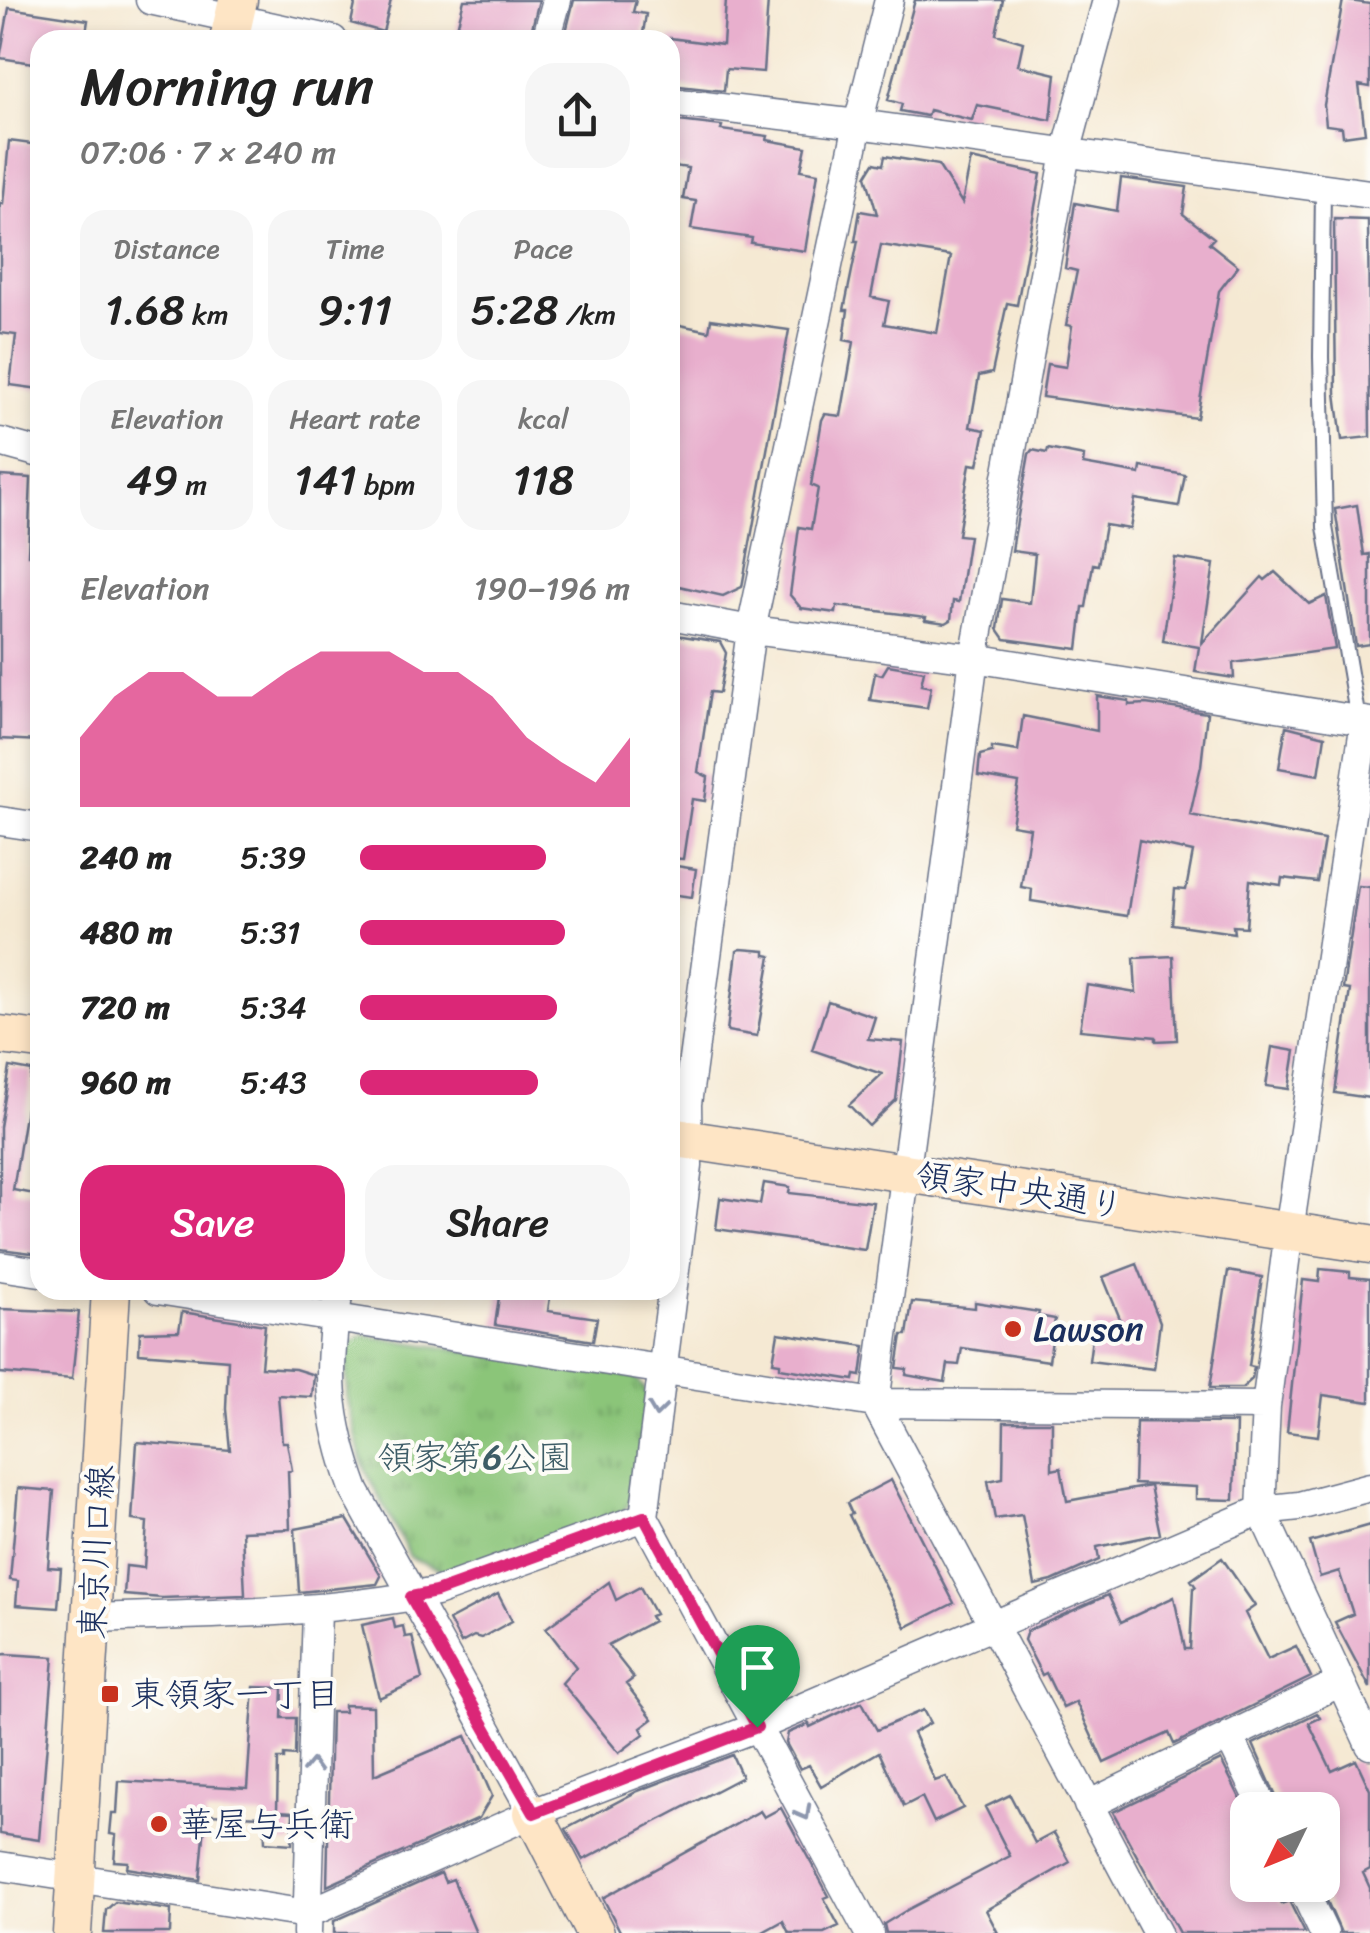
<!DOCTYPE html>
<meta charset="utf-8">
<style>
body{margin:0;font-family:Sriracha,"Klee One",sans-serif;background:#f6f6f6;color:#222;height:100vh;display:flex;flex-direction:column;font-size:38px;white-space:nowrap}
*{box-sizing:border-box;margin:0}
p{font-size:32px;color:#767676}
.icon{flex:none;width:55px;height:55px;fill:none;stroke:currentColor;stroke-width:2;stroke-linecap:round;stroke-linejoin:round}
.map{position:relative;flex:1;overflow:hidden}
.details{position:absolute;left:30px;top:30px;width:650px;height:1270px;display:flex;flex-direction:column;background:#fff;border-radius:30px;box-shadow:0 5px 15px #0003}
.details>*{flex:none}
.needle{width:65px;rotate:227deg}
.tools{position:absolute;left:1230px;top:1792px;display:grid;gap:20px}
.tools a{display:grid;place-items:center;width:110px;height:110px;border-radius:20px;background:#fff;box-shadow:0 5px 15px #0003;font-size:50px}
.pin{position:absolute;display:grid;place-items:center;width:85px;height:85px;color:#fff;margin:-102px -42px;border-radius:50% 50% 50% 0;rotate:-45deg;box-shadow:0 0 10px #0007}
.pin .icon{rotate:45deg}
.round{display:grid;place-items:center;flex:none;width:105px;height:105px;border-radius:30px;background:#f6f6f6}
.overview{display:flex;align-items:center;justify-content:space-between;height:170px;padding:0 50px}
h1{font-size:55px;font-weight:600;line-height:75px}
.metrics{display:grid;grid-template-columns:repeat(3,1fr);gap:15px;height:170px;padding:10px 50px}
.metrics div{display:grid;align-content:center;border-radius:25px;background:#f6f6f6;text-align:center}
.metrics b{font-size:42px;font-weight:600}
.metrics small{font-size:28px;font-weight:400}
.metrics p{font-size:28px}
.chart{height:280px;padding:20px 50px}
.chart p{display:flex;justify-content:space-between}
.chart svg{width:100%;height:180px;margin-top:10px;fill:#db2777;opacity:.7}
.cta{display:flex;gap:20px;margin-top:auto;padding:20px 50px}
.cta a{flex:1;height:115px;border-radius:30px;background:#db2777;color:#fff;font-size:40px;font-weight:600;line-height:115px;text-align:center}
.cta a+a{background:#f6f6f6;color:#222}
ul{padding:0 50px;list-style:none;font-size:32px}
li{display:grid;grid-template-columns:160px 120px 1fr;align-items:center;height:75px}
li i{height:25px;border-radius:12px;background:#db2777}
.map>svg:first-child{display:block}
.grass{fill:url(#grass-tufts);stroke:#537a6c;stroke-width:2.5}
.building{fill:#e8afcd;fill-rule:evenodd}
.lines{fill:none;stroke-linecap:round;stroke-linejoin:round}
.lane-casing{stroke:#677087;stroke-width:18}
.street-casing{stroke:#677087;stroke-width:31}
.secondary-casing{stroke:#677087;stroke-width:41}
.lane{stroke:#fff;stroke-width:14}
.street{stroke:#fff;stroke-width:28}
.secondary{stroke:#fee5c5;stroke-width:38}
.oneway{stroke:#8d97ae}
.route-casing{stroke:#fff;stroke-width:20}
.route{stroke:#db2777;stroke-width:12}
.poi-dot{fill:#c8321e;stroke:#fdfcf7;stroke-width:4}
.labels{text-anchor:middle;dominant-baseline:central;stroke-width:8;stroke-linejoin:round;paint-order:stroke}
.street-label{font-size:35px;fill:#1b2f5e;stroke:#fdfcf7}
.poi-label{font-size:35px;fill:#1b2f5e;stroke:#fdfcf7;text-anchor:start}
.park-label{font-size:35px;fill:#3d5c66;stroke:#fdfcf7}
</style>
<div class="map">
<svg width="1370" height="1933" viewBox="0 0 1370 1933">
<defs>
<pattern id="grass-tufts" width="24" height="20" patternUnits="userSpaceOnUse" patternTransform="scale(2.5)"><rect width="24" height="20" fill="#8bc579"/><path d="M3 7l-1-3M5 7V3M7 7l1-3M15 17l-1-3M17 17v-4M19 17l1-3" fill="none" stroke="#71a066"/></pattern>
</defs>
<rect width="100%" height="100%" fill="#fdfcf7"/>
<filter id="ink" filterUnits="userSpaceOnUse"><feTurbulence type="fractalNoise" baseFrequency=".01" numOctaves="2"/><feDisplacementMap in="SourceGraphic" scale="20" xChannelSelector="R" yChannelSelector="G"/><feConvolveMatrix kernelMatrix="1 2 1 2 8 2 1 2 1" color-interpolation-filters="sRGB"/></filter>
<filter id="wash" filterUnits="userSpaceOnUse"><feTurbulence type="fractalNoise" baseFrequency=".0048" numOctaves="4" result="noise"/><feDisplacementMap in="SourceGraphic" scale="40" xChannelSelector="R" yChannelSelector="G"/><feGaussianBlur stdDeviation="2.25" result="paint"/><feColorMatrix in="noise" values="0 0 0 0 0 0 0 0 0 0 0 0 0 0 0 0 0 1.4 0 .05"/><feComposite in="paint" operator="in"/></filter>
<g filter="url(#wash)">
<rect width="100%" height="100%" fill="#f5e9d3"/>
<path class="grass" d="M362,1335L634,1376L648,1393L635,1495L622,1513L453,1575L410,1557L363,1465L347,1397L346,1349Z"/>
<g id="blocks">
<path class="building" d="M356,0H391L383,32L351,23Z
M464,0H539L529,40H454Z
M574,0H636L633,12L646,14L642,40H564Z
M726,0H768L763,72L726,69L724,91L670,85V38L723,45Z
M915,0H1003L996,34L1023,42L1018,65L1056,74L1051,120L977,105L972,120L929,110L927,116L900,111L902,104L888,100Z
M1343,0L1370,4V87L1359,85L1365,133L1343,136L1342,127L1326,125L1324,105Z
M9,8L88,20L85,40H40V64L0,58Z
M670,120L722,126L721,130L768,136L767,140L806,147L801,170L818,173L805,251L751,243L752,238L691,229L696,201L683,199L688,168L674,166L675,162L670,161Z
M9,141L40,145V389L10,385L16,335L0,333V203L3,204Z
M885,156L938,165L962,203L971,159L1041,174L1017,305L1007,303L992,373L979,376L970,427L985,430L978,465L970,464L958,535L969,536L959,602L953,601L951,620L946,623L925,620L926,617L837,606L836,613L801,608L790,595L799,527L811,529L818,488L811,485L822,420L825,414L841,416L854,342L844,340L848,310H844L858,241H855L860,211L877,214L866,176L874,163L883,165ZM881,245L951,256L937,333L884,324L889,301L871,297Z
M1121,178L1187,187L1183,214L1214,238L1209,243L1238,266L1219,291L1197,418L1042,397L1047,364L1066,367L1072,326L1066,325L1077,271L1065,268L1075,203L1117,211Z
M1334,219L1368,220L1370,437L1342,440L1336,393Z
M711,319L789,330L742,587L723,596L670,584V323L709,331Z
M1048,449L1084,456L1083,464L1140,474L1141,467L1185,475L1179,506L1135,499L1130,529L1105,525L1098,565L1093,564L1086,607H1083L1078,649L1005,639L998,629L1002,599L1030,603L1035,554L1012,551L1014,538L1029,454L1032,450L1047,453Z
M0,476L31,478L28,555H40V741L0,739Z
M1357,505L1364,555L1370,554V644L1356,646L1335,509Z
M1175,558L1214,564L1202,643L1262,577L1265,580L1275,572L1309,604L1326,596L1335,649L1233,663L1234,678L1195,672L1199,647L1163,641Z
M670,634L720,642L726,653L719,693L710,692L698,772L708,777L705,801L692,799L683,859L670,858Z
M888,665L924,671L921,685L931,687L927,708L870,700L875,673L882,675Z
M1097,696L1129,701V705L1146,704L1207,713L1201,766L1190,815L1324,840L1317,882L1282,878L1281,885L1250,880L1246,927L1233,926L1234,933L1172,924L1175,889L1186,890L1193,852L1139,840L1127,916L1031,901L1032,889L1021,887L1030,828L1012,825L1019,783L978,776L980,755L992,752V747L1018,751L1023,716L1097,731Z
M1286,726L1325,736L1319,775L1279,768Z
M670,865L696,869L692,897L670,894Z
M1358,886L1370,887V1098L1335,1093L1350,990L1343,989Z
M741,949L765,951V955L771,956L757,1036L727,1031L737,951Z
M1173,956L1177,1040L1156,1041V1037L1080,1030L1087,985L1136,993L1134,958Z
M828,1001L875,1017L868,1039L903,1042L896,1100L869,1126L849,1105L882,1074L812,1050Z
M1272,1047L1295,1051L1289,1089L1266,1086Z
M10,1067L32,1071L13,1190L40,1195V1254L0,1249V1127Z
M764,1183L790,1187L789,1193L873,1202L865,1250L716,1229L720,1198L760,1204Z
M1137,1264L1160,1322L1154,1369L1089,1361L1094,1323L1123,1326L1103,1277Z
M1320,1269L1350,1272V1277L1370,1279V1402L1323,1395L1318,1436L1287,1432L1303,1280L1319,1282Z
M1228,1271L1262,1277L1249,1366L1254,1367L1252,1379L1242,1388H1210Z
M500,1290H551L548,1311L597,1318L593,1341L495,1325Z
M912,1302L975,1308V1302L1039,1312L1038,1316L1055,1319L1049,1361L962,1348L959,1365L948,1364L945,1382L906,1375L907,1369L897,1368L902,1335H907Z
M0,1309L79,1312L72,1379L0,1373Z
M182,1312L265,1325L261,1367L295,1369L314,1375L312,1397L278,1395L282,1442H287L292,1470L288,1471L290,1529L242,1531L245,1595L162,1598L124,1595L126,1566L144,1568L147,1522L132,1520L137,1442L230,1450L226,1409L228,1360L139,1353L140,1332L179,1331Z
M778,1333L865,1346L861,1376L855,1375L854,1380L780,1368V1363L773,1362Z
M1004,1422H1052V1470L1061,1468L1067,1501L1150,1486L1160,1534L1097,1547L1099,1560L1052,1581L1035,1585L1022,1515L995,1519L988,1481L1003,1478Z
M1136,1422L1236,1423L1234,1500L1196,1499V1487L1134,1484Z
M891,1480L954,1603L906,1627L849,1515L852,1514L847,1503Z
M18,1488L54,1491L48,1567L61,1568L58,1608L16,1605L18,1581L10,1580Z
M347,1519L381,1576L377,1584L299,1592L295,1529Z
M1370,1525V1688L1335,1622L1353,1614L1339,1571L1320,1577L1310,1542Z
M1222,1558L1255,1606L1245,1613L1268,1659L1296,1646L1311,1677L1174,1744L1169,1733L1104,1763L1076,1702L1063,1708L1046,1673L1042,1675L1024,1640L1027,1631L1108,1595L1121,1622L1174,1597L1185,1649H1190L1193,1588L1196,1587L1191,1580Z
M609,1582L616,1600L640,1587L655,1614L650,1616L653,1621L608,1645L634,1678L626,1684L653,1719L641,1728L644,1734L619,1753L562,1683L576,1667L546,1628Z
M498,1594L512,1621L481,1638L474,1636L461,1643L449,1620Z
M393,1618L395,1628L403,1626L405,1637L412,1636L422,1679L379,1698L362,1625Z
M6,1654L54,1657L39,1840L0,1834V1655Z
M254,1687L283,1688L282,1718H296L295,1756L284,1755V1759H278L277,1811L293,1812L292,1844L265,1842L264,1816L206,1814L200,1880L127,1868L128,1862L114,1861L116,1835L110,1834L112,1813H117L119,1781L247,1788Z
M862,1702L877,1730L923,1710L930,1723L913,1733L935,1781L946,1777L963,1808L934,1822L922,1797L904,1806L879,1752L821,1786L809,1765L800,1769L786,1743L788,1733L809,1724L810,1727Z
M344,1705L373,1706L374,1775L466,1736L492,1796L479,1818L327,1886L331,1712H344Z
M1317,1713L1320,1718L1309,1723L1332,1771L1356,1760L1370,1790V1869L1363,1873L1370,1888V1933H1341L1321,1887L1329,1884L1322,1869V1810H1282L1253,1744Z
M732,1755L742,1777L583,1860L566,1829L638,1791Z
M1221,1760L1248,1814V1885H1272L1281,1904L1289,1901L1305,1933H1179L1113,1812Z
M1010,1795L1035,1843L1054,1833L1070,1862L986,1910L998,1933H886L884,1924L907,1910L1010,1856L985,1807Z
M781,1808L829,1896L824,1898L839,1926L824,1933H789L783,1921L761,1933H621L603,1898L760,1811L764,1817Z
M441,1873L445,1882L453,1879L476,1933H334V1921Z
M115,1902L171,1910L170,1933H104L106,1910Z"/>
</g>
</g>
<g filter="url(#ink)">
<use href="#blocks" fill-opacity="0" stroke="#677087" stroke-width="2.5"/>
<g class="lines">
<g class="lane-casing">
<path id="lane" d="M1323,188L1321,357L1325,527L1358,720"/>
</g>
<g class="street-casing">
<path id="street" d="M150,0L333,40
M1107,0L1066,153L974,658L875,1403L1157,1933
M546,40L557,0
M670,102L858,124L1370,194
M0,442L40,453
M670,615L751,630L974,658L1370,722
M1365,721L1289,1231L1266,1406L1261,1510L1370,1745
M0,821L40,827
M0,1266L40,1272
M158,1290L875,1403L1266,1406
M339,1290C326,1369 327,1416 355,1491L533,1813
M93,1618C208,1614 322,1614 436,1592L644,1517
M1229,1736L1265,1810
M1088,1805L1339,1683
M0,1866L307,1914L533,1813L757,1727L1261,1510L1299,1506L1370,1487
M1301,1885L1324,1933
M307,1933L317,1611
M869,1933L644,1517L688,1166L687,1104L751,630L858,124L889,0"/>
</g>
<g class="secondary-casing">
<path id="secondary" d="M229,40L238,0
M0,1035L40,1040
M670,1137L1370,1244
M533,1813L595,1933
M72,1933L111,1290"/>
</g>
<use href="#lane" class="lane"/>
<use href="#street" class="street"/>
<use href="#secondary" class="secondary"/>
</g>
<defs><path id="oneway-chevron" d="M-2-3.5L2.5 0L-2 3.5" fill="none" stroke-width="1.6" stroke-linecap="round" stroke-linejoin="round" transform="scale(2.5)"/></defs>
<g class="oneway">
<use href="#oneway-chevron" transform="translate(657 1410) rotate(97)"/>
<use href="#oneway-chevron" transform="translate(312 1766) rotate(-88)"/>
<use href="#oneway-chevron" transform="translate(804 1813) rotate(61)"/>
</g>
</g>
<g class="lines" filter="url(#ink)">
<g class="route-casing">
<path id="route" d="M644,1517L757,1727L534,1813L411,1597L436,1592Z"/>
</g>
<use href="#route" class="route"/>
</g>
<g class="poi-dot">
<circle cx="1013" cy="1329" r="10"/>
<rect x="100" y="1684" width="20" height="20" rx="5"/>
<circle cx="159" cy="1824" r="10"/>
</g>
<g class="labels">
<g class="street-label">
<text transform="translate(1020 1190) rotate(9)">領家中央通り</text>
<text transform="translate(96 1552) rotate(-87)">東京川口線</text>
</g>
<g class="poi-label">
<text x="1033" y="1329">Lawson</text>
<text x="130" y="1694">東領家一丁目</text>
<text x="179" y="1824">華屋与兵衛</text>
</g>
<g class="park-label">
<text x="475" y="1457">領家第6公園</text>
</g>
</g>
</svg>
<div class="tools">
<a><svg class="needle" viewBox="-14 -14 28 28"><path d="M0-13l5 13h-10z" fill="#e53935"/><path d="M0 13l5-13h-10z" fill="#767676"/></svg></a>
</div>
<div class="pin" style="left:757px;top:1727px;background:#1e9e55"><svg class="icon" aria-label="arrive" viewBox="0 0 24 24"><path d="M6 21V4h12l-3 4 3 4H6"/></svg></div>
<section class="details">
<div class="overview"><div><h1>Morning run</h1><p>07:06 · 7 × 240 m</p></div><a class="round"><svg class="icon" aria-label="share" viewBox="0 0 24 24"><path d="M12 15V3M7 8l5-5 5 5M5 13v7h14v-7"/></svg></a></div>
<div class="metrics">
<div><p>Distance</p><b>1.68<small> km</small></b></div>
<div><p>Time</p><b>9:11</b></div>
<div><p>Pace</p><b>5:28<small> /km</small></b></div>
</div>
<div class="metrics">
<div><p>Elevation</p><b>49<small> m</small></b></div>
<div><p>Heart rate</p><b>141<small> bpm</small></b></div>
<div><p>kcal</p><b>118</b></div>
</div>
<div class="chart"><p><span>Elevation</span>190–196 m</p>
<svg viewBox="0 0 160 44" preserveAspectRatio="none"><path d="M0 44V27L10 17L20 11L30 11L40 17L50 17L60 11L70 6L80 6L90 6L100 11L110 11L120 17L130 27L140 33L150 38L160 27V44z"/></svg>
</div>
<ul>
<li><b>240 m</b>5:39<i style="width:69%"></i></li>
<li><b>480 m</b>5:31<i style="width:76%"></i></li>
<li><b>720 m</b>5:34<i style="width:73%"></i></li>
<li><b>960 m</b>5:43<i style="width:66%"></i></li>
</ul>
<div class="cta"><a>Save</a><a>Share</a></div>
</section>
</div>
